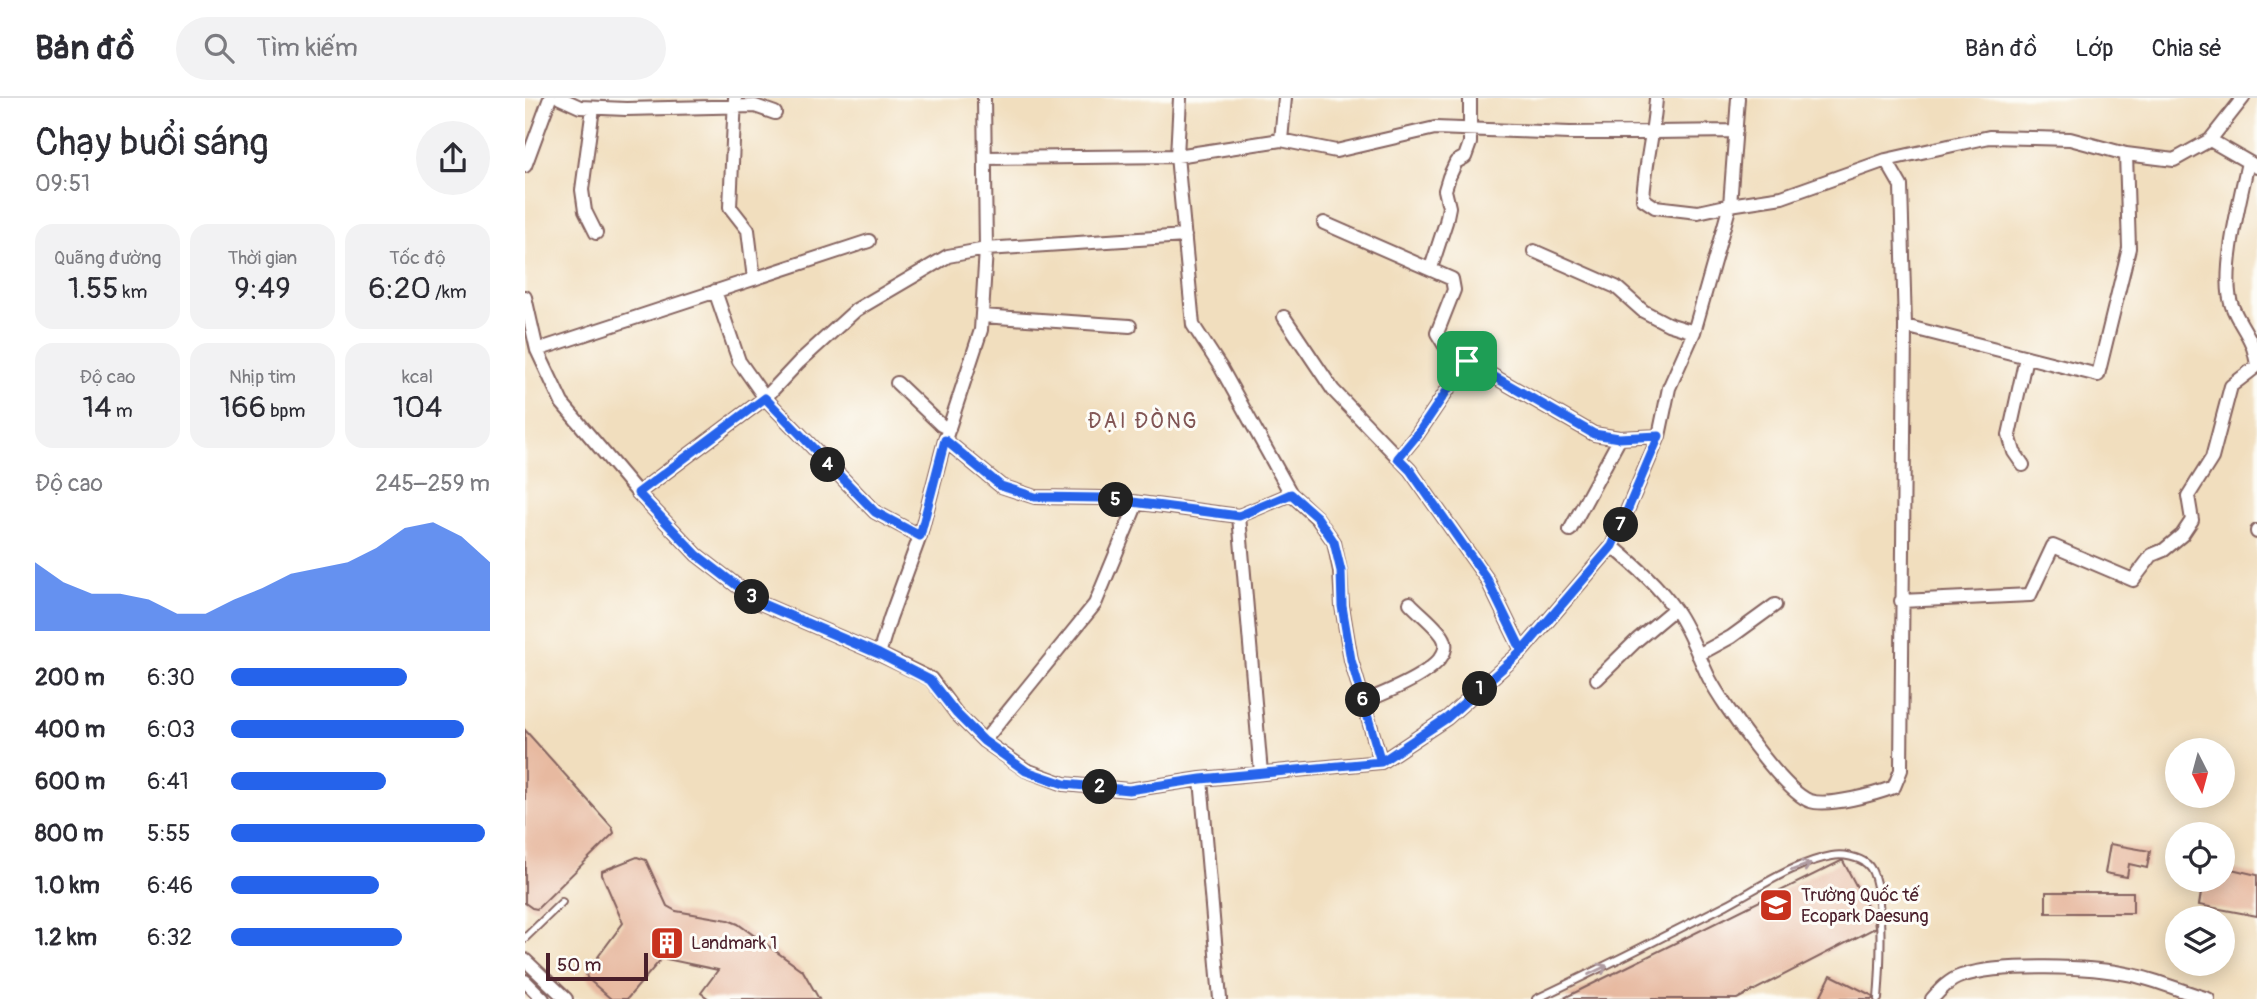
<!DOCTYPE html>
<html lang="vi">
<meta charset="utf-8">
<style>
body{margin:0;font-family:Pangolin,sans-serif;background:#f2f2f3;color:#2b2b33;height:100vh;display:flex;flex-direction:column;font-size:26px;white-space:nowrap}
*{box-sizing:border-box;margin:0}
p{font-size:23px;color:#7c7c81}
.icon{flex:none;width:38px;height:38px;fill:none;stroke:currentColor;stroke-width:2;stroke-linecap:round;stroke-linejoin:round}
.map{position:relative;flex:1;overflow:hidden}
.panel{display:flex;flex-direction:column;background:#fff;width:525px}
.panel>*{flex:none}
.needle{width:46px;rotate:174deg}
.buttons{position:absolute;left:1640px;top:640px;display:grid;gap:14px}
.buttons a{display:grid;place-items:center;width:70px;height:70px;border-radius:50%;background:#fff;box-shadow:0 4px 18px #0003;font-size:35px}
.scale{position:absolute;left:21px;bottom:18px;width:102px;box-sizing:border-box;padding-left:7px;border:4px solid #4a1f2b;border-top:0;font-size:19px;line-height:24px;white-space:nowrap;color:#4a1f2b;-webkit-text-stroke:5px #fdfcf7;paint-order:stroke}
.pin{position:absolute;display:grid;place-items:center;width:60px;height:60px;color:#fff;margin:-30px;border-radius:14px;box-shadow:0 4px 10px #0006}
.km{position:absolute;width:35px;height:35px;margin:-18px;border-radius:50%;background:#222;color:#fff;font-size:19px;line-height:35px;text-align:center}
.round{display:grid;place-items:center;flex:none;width:74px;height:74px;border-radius:37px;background:#f2f2f3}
.overview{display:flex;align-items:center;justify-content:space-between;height:119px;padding:0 35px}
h1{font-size:38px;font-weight:600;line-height:52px}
.stats{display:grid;grid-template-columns:repeat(3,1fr);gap:10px;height:119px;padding:7px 35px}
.stats div{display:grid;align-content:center;border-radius:18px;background:#f2f2f3;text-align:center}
.stats b{font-size:30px;font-weight:600}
.stats small{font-size:19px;font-weight:400}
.stats p{font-size:19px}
.chart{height:196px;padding:14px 35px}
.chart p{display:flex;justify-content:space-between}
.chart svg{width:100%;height:126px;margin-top:7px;fill:#2563eb;opacity:.7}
ul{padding:0 35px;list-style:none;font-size:23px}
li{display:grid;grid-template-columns:112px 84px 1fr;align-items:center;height:52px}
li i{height:18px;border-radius:9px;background:#2563eb}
header{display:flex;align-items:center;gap:42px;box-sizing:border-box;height:98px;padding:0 35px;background:#fff;border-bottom:2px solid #e1e1e2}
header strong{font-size:33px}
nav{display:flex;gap:38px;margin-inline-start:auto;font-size:24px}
.search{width:490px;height:63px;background:#f2f2f3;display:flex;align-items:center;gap:18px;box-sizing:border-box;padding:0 24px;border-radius:38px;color:#7c7c81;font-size:26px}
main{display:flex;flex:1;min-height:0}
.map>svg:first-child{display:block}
.building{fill:#e7b9a0}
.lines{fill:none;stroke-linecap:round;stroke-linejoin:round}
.lane-casing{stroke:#84625e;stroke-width:10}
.street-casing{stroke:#84625e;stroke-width:16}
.lane{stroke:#fff;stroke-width:6}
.street{stroke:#fff;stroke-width:12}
.oneway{stroke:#ae9aa0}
.route-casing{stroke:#fff;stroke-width:14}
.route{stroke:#2563eb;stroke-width:9}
.labels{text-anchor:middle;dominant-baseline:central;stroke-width:6;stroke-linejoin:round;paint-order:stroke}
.poi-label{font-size:18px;fill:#4a1f2b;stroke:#fdfcf7;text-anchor:start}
.quarter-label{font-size:21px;letter-spacing:2px;fill:#815554;stroke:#fdfcf7}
</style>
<header>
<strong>Bản đồ</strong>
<div class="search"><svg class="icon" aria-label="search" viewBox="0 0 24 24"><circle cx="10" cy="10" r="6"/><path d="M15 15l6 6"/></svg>Tìm kiếm</div>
<nav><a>Bản đồ</a><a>Lớp</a><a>Chia sẻ</a></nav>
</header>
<main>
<section class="panel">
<div class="overview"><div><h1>Chạy buổi sáng</h1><p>09:51</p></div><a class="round"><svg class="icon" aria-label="share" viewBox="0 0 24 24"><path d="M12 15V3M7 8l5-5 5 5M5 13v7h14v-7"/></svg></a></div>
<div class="stats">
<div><p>Quãng đường</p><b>1.55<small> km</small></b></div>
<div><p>Thời gian</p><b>9:49</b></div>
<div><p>Tốc độ</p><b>6:20<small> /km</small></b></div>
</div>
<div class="stats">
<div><p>Độ cao</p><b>14<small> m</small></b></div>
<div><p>Nhịp tim</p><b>166<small> bpm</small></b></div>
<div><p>kcal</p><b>104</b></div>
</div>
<div class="chart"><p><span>Độ cao</span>245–259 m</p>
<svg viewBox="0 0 160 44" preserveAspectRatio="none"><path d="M0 44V20L10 27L20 31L30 31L40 33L50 38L60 38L70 33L80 29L90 24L100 22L110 20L120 15L130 8L140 6L150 11L160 20V44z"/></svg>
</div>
<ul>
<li><b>200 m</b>6:30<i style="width:68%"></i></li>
<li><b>400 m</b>6:03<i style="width:90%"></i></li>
<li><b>600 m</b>6:41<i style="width:60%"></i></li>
<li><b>800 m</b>5:55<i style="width:98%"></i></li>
<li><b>1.0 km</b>6:46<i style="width:57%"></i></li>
<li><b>1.2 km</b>6:32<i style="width:66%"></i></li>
</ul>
</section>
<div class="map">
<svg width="1732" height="901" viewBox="0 0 1732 901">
<rect width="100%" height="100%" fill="#fdfcf7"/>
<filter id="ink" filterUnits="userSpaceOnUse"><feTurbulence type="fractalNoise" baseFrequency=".0143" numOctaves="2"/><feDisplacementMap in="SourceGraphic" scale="14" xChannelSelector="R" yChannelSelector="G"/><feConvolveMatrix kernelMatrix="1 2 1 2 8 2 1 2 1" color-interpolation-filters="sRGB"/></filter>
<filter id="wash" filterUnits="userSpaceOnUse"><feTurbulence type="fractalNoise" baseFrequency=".00686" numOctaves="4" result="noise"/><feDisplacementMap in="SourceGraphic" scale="28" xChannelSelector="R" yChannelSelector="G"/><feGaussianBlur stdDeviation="1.57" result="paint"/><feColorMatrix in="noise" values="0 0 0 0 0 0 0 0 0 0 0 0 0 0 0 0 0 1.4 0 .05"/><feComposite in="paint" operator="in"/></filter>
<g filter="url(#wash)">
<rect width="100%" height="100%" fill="#f1debe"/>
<g id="blocks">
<path class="building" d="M0,632L87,729L89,735L12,811L7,810L0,805Z
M1585,746L1625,753L1622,770L1604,766L1602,779L1580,775Z
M112,759L121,762L142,808L151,813L203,822L213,826L278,873L294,901H184L176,895L193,872L137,860L102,901H86L62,880L61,875L98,825L77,777V773Z
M1316,763H1318L1349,821L1350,830L1212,901H1037Z
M1698,769L1732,777V818L1674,807L1678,782H1698Z
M1521,794H1608V815H1521Z
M1306,877L1348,898L1347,901H1294Z"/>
</g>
</g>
<g filter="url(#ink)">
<use href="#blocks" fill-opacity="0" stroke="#84625e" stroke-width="2"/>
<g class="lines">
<g class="lane-casing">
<path id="lane" d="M0,840L37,804
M1011,901C1075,871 1138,839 1201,807C1235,789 1269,765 1307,758C1318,756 1334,759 1342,766C1361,781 1355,876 1353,901"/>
</g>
<g class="street-casing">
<path id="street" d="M35,0L55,9L101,11L230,8L250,15
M210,0L205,109L223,132L229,181
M655,0L652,58L668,227L696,270L766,396L792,420L809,444L815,473L817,508L826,562L856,664
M1131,0C1129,34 1120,67 1118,101L1130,109L1173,114L1205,107L1257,99L1361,62L1464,39L1545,41L1601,56L1649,62L1685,42L1718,0
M68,10L57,92L60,113L71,135
M756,42L760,0
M1685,42L1732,69
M460,60L652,58L756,42L811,53L910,30L1045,35L1211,33
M1723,64C1716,98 1695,177 1707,208C1717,233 1728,237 1732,268
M0,68L25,0
M799,125L927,181L929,192L912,235L920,248L942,263L1069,336L1095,340L1134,338
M1009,153L1091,189L1118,213L1143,226L1169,234
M906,170L921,124L924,109L920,92L924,79L931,64L940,59L945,45V0
M190,193L214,263L240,300L350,414L395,438
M0,199L12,252L37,305L113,395L172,457L233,504L354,556L406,581L431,615L459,643L501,672L539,686L604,692L676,681L856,664L922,620L997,553L1087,448L1134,338L1144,290L1169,234L1205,107L1213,0
M457,218L605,228
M759,219L808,292L885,372L962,481L997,553
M1380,228L1573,277L1604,150L1601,56
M12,252L344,143
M372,285L416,327L424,331
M420,342L476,388L510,399L577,400L714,418L766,396
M873,360L892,337L942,263
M1498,367L1489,354L1484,337L1501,259
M113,395L240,300L274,264L331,212L423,158L461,151L660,138
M714,418L736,675
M1045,432L1095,340
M1732,433V434
M1087,448C1111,468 1133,487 1151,513C1165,533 1173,558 1184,580C1198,607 1260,695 1285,703C1304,709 1351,696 1369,689L1376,672L1380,228L1376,88L1361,62
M1376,503L1505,497L1528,448L1608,482L1627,457L1639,452L1657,437L1667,422L1663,398L1687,360L1706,288L1732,268
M354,556L365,520L395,438L420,342L456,232L461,151L459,0
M1173,557L1206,539L1250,507
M1072,581L1112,542L1149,511
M838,604C857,596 931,569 919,541C914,530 894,515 885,505
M459,643L570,506L612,405
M676,681L695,901
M0,862L41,901
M0,883L18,901
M1407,901C1415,892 1424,882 1436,878C1475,865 1566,868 1607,877C1632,882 1658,894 1683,901"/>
</g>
<use href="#lane" class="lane"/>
<use href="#street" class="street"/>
</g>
<defs><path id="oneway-shaft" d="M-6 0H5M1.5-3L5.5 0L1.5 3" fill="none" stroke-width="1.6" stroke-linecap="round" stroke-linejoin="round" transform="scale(1.75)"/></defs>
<g class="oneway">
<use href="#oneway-shaft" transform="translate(1276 769) rotate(-20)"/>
<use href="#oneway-shaft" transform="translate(1073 872) rotate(-26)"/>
</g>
</g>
<g class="lines" filter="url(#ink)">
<g class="route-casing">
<path id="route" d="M942,263L892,337L873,360L885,372L962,481L997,553L922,620L856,664L676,681L604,692L539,686L501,673L459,643L431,615L405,582L354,556L233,504L172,457L113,395L240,300L350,414L395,438L420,342L476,388L510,399L577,400L714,418L766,396L792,419L809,444L816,473L817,508L826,562L856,664L922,620L997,553L1087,448L1134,338L1094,340L1069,336L942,263"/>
</g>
<use href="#route" class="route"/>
</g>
<defs>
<g id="school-square" transform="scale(1.75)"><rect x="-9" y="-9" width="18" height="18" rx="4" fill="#c8321e" stroke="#fdfcf7"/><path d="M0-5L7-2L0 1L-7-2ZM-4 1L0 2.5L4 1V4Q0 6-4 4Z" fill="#fff"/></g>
<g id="building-square" transform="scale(1.75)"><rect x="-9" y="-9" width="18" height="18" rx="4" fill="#c8321e" stroke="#fdfcf7"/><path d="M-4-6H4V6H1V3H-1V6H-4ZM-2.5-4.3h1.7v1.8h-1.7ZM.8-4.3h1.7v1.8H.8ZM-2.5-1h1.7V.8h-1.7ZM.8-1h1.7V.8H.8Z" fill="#fff"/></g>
</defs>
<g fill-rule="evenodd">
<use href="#school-square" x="1251" y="807"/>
<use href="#building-square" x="142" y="845"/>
</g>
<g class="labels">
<g class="poi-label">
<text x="1276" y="797">Trường Quốc tế<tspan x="1276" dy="21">Ecopark Daesung</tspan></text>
<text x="166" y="845">Landmark 1</text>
</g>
<g class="quarter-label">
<text x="618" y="323">ĐẠI ĐÒNG</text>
</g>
</g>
</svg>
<div class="buttons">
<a><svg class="needle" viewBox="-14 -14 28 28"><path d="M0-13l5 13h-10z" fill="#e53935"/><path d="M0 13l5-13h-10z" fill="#7c7c81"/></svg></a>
<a><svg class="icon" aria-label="locate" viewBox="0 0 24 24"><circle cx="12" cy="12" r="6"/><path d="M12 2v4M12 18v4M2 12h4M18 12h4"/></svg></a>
<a><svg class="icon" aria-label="layers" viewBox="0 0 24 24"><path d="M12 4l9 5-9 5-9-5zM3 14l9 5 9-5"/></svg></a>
</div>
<div class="scale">50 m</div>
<div class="pin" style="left:942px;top:263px;background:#1e9e55"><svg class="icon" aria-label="arrive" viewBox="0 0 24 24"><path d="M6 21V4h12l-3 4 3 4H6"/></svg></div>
<b class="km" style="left:955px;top:591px">1</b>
<b class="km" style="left:575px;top:689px">2</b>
<b class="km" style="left:227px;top:499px">3</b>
<b class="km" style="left:303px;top:367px">4</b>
<b class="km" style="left:591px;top:402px">5</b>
<b class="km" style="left:838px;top:602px">6</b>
<b class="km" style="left:1096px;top:427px">7</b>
</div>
</main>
